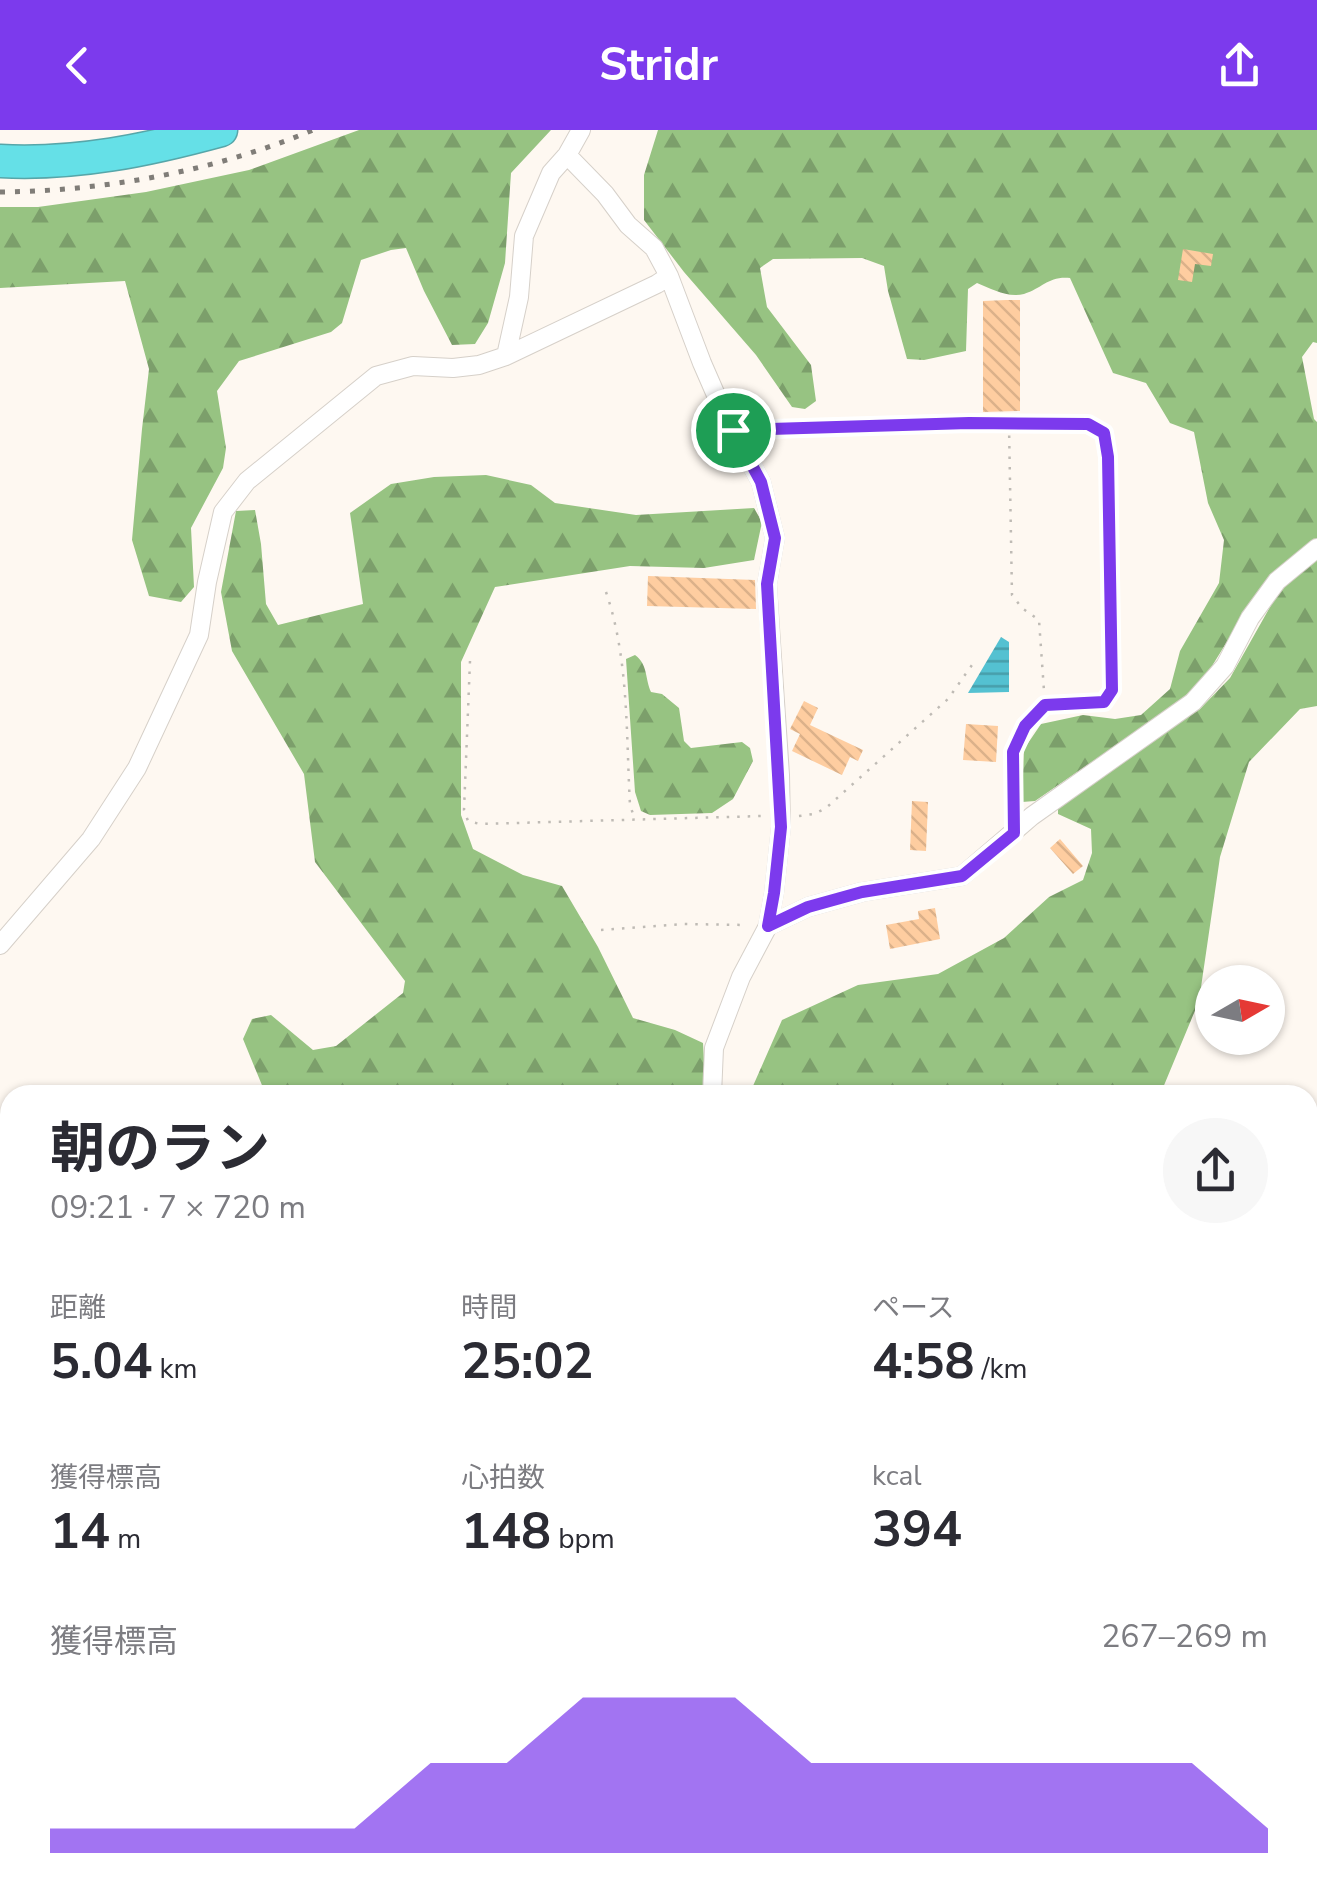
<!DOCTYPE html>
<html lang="ja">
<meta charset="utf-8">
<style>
body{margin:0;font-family:"Nunito Sans","Noto Sans JP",sans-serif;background:#f7f7f7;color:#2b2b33;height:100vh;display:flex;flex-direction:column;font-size:38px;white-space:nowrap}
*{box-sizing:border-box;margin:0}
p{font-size:32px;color:#7c7c81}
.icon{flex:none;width:55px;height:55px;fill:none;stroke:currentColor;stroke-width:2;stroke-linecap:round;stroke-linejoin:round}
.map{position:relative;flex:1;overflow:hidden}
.drawer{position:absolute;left:0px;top:955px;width:1318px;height:812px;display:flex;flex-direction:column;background:#fff;border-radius:30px 30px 0 0;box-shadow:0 2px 8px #0004}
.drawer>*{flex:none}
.needle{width:65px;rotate:81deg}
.controls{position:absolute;left:1195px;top:835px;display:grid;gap:20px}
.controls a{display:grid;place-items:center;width:90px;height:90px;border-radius:50%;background:#fff;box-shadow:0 2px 8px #0004;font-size:50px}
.pin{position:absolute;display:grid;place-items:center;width:85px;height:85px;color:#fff;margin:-42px;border:5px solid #fff;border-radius:50%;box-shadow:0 2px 10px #0007}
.round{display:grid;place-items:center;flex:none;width:105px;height:105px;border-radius:52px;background:#f7f7f7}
.overview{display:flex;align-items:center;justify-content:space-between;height:170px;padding:0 50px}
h1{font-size:55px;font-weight:700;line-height:75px}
.stats{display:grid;grid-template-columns:repeat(3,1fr);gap:15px;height:170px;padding:10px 50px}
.stats div{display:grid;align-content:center}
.stats b{font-size:50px;font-weight:700}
.stats small{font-size:28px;font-weight:400}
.stats p{font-size:28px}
.chart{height:280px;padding:20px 50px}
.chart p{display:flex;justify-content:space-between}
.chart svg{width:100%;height:180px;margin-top:10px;fill:#7c3aed;opacity:.7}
header{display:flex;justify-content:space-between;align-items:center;height:130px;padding:0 50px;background:#7c3aed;color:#fff;font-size:45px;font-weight:700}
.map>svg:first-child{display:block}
.forest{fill:url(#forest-firs)}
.water{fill:url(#water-rules)}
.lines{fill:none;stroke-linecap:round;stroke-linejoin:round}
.stream{stroke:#54c1d1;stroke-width:5}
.river{stroke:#54c1d1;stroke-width:28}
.building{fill:url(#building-back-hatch)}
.street-casing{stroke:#d6d0c9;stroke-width:20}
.secondary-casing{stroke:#d6d0c9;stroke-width:28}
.highway-casing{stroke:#57a6a9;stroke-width:35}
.path{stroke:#bfbbb5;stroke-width:2.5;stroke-dasharray:2.5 8;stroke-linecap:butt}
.street{stroke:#fff;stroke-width:18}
.secondary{stroke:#fff;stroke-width:25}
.highway{stroke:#65e0e7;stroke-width:32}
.rail{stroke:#807d78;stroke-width:5;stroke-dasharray:5 10;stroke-linecap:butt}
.route-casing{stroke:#fff;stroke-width:20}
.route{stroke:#7c3aed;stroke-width:12}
</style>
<header><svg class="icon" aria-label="back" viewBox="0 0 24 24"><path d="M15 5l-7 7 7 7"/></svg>Stridr<svg class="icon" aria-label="share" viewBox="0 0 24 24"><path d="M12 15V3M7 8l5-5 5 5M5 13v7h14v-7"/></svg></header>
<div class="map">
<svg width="1317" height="1766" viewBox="0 0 1317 1766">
<defs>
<pattern id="forest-firs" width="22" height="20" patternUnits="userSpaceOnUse" patternTransform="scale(2.5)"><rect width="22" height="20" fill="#97c382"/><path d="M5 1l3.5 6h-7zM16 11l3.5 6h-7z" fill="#7c9f6b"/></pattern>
<pattern id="water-rules" width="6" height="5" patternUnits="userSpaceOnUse" patternTransform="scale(2.5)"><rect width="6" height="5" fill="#54c1d1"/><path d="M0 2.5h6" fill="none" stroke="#479eaa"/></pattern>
<pattern id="building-back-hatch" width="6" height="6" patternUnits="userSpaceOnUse" patternTransform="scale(2.5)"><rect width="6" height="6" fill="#fecda0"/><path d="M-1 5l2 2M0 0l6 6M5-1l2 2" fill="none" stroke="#dbb18a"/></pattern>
</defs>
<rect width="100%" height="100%" fill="#fef8f1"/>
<path class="forest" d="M359,0H551L511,43L505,133L488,193L475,214L452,215L424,161L406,118L391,120L361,130L342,193L331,202L239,231L217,261L226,318L223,338L191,398L194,457L181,472L149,466L132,410L142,299L149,239L125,151L0,158V77H38L146,62L249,40Z
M658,0H1317V213L1313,212L1302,227L1314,289L1317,292V408L1257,463L1204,549L1175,575L1035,671L1022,672L1024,619L1041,594L1083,585L1115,589L1141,585L1170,559L1180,521L1219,453L1224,410L1208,373L1194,302L1170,293L1146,253L1113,243L1070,148C1048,146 1043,158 1024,164C1007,168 992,159 977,153L968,159L966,221L924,230L907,229L888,161L884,136L862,128L773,129L760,138L767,177L811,235L816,271L805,279L792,277L756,225L684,142L644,90V45Z
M486,345L531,355L555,373L636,385L754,378L762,392L754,430L704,438L630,436L495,457L461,532V685L473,719L523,745L562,756L598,817L633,888L675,900L703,913L706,965H266L243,909L252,889L271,885L313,920L336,916L403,863L405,851L315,732L304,644L232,521L221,462L236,381L255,380L261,414L266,474L278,495L363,474L350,383L391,354L434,347Z
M1317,430V576L1300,579L1249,632L1220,727L1199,871L1160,965H749L782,890L858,855L938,844L1004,808L1049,767L1083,750L1092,723L1091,699L1058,684V672L1200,579L1230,548L1279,461Z
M635,525C648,534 645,549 651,562L662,564L679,578L684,611L691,618L742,612L750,618L753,631L733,669L712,683L650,685L641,681L635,662L626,529Z
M1317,1410V1608L1308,1599V1420Z
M1308,1664L1317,1673V1766H1144L1146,1758H1308Z
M434,1758H1035L1033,1766H441Z"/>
<path class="water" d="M1001,507L1009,512V562L968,563Z"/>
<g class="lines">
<path class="stream" d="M1308,1454L1317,1441
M1129,1766L1135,1758"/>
<path class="river" d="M1308,1264L1317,1258
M922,1766L927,1758"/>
</g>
<path class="building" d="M1183,119L1213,124L1211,136L1195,134L1192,152L1178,150Z
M1006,170H1020V281L983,282V171Z
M648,446L755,450L756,479L647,476Z
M804,571L818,578L810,595L863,620L858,631L850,627L842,645L792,621L800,604L790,599Z
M966,594L998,596L996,632L963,630Z
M912,671L928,672L926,721L910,720Z
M1060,709L1083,736L1073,744L1050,718Z
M935,778L940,809L890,819L886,795L919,789L918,781Z"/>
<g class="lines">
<g class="street-casing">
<path id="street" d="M567,25L605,64L628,95L654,118L669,146L702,233L726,288L761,352L775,408L767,454L780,645L781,697L774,763L768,796L741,847L714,918L712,965
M506,226L519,167L524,106L551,43L567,25L581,0
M768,796L808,777L862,762L962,746L1032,686L1193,572L1225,536L1250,488L1277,451L1317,418
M0,815L91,709L137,638L199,505L207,452L223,382L247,351L376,246L413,236L453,238L479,235L506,226L657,154L669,146
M1239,1758L1245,1766
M523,1766L528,1758
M1060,1766L1065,1758
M1184,1766L1194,1758"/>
</g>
<g class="secondary-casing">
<path id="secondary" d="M0,1498L10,1497
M1308,1644L1317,1652"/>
</g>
<g class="highway-casing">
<path id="highway" d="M0,31C76,35 148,20 221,0"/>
</g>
<path class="path" d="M1009,295L1012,465L1022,478L1039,490L1045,575
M749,300L969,293L1089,294L1104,303L1108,327L1112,560L1104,572L1045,575C1007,614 1013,627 1013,678
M606,462C629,529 626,604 630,675L634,687
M470,531L464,680L468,691L480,694L762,686
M799,686L814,684L826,678L948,569L972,535
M601,800L683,794L747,795
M0,1284L10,1280
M0,1351L10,1349
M1308,1414L1317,1401
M0,1562L10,1566
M125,1758L127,1766"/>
<use href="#street" class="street"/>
<use href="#secondary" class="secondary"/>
<use href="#highway" class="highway"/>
<path class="rail" d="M0,62C106,61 215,41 313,0"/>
</g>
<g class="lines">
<g class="route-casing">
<path id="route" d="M969,293L1088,294L1104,303L1108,327L1112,560L1104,572L1045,575L1025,596L1013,622L1014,703L962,746L862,762L808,777L768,796L774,763L781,697L767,454L775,408L761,352L733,300Z"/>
</g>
<use href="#route" class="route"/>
</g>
</svg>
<div class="controls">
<a><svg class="needle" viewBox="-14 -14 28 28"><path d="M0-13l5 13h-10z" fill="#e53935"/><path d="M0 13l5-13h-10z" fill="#7c7c81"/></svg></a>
</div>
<div class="pin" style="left:733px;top:300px;background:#1e9e55"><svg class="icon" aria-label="arrive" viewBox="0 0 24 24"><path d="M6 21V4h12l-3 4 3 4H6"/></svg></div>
<section class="drawer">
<div class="overview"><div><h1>朝のラン</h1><p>09:21 · 7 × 720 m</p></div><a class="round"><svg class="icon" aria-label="share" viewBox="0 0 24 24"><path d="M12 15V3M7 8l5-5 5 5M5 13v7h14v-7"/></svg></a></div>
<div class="stats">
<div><p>距離</p><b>5.04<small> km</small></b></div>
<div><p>時間</p><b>25:02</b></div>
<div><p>ペース</p><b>4:58<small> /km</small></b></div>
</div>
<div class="stats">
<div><p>獲得標高</p><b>14<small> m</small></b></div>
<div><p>心拍数</p><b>148<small> bpm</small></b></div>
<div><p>kcal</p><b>394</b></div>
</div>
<div class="chart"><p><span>獲得標高</span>267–269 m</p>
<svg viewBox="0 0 160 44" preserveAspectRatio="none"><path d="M0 44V38L10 38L20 38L30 38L40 38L50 22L60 22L70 6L80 6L90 6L100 22L110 22L120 22L130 22L140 22L150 22L160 38V44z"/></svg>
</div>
</section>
</div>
